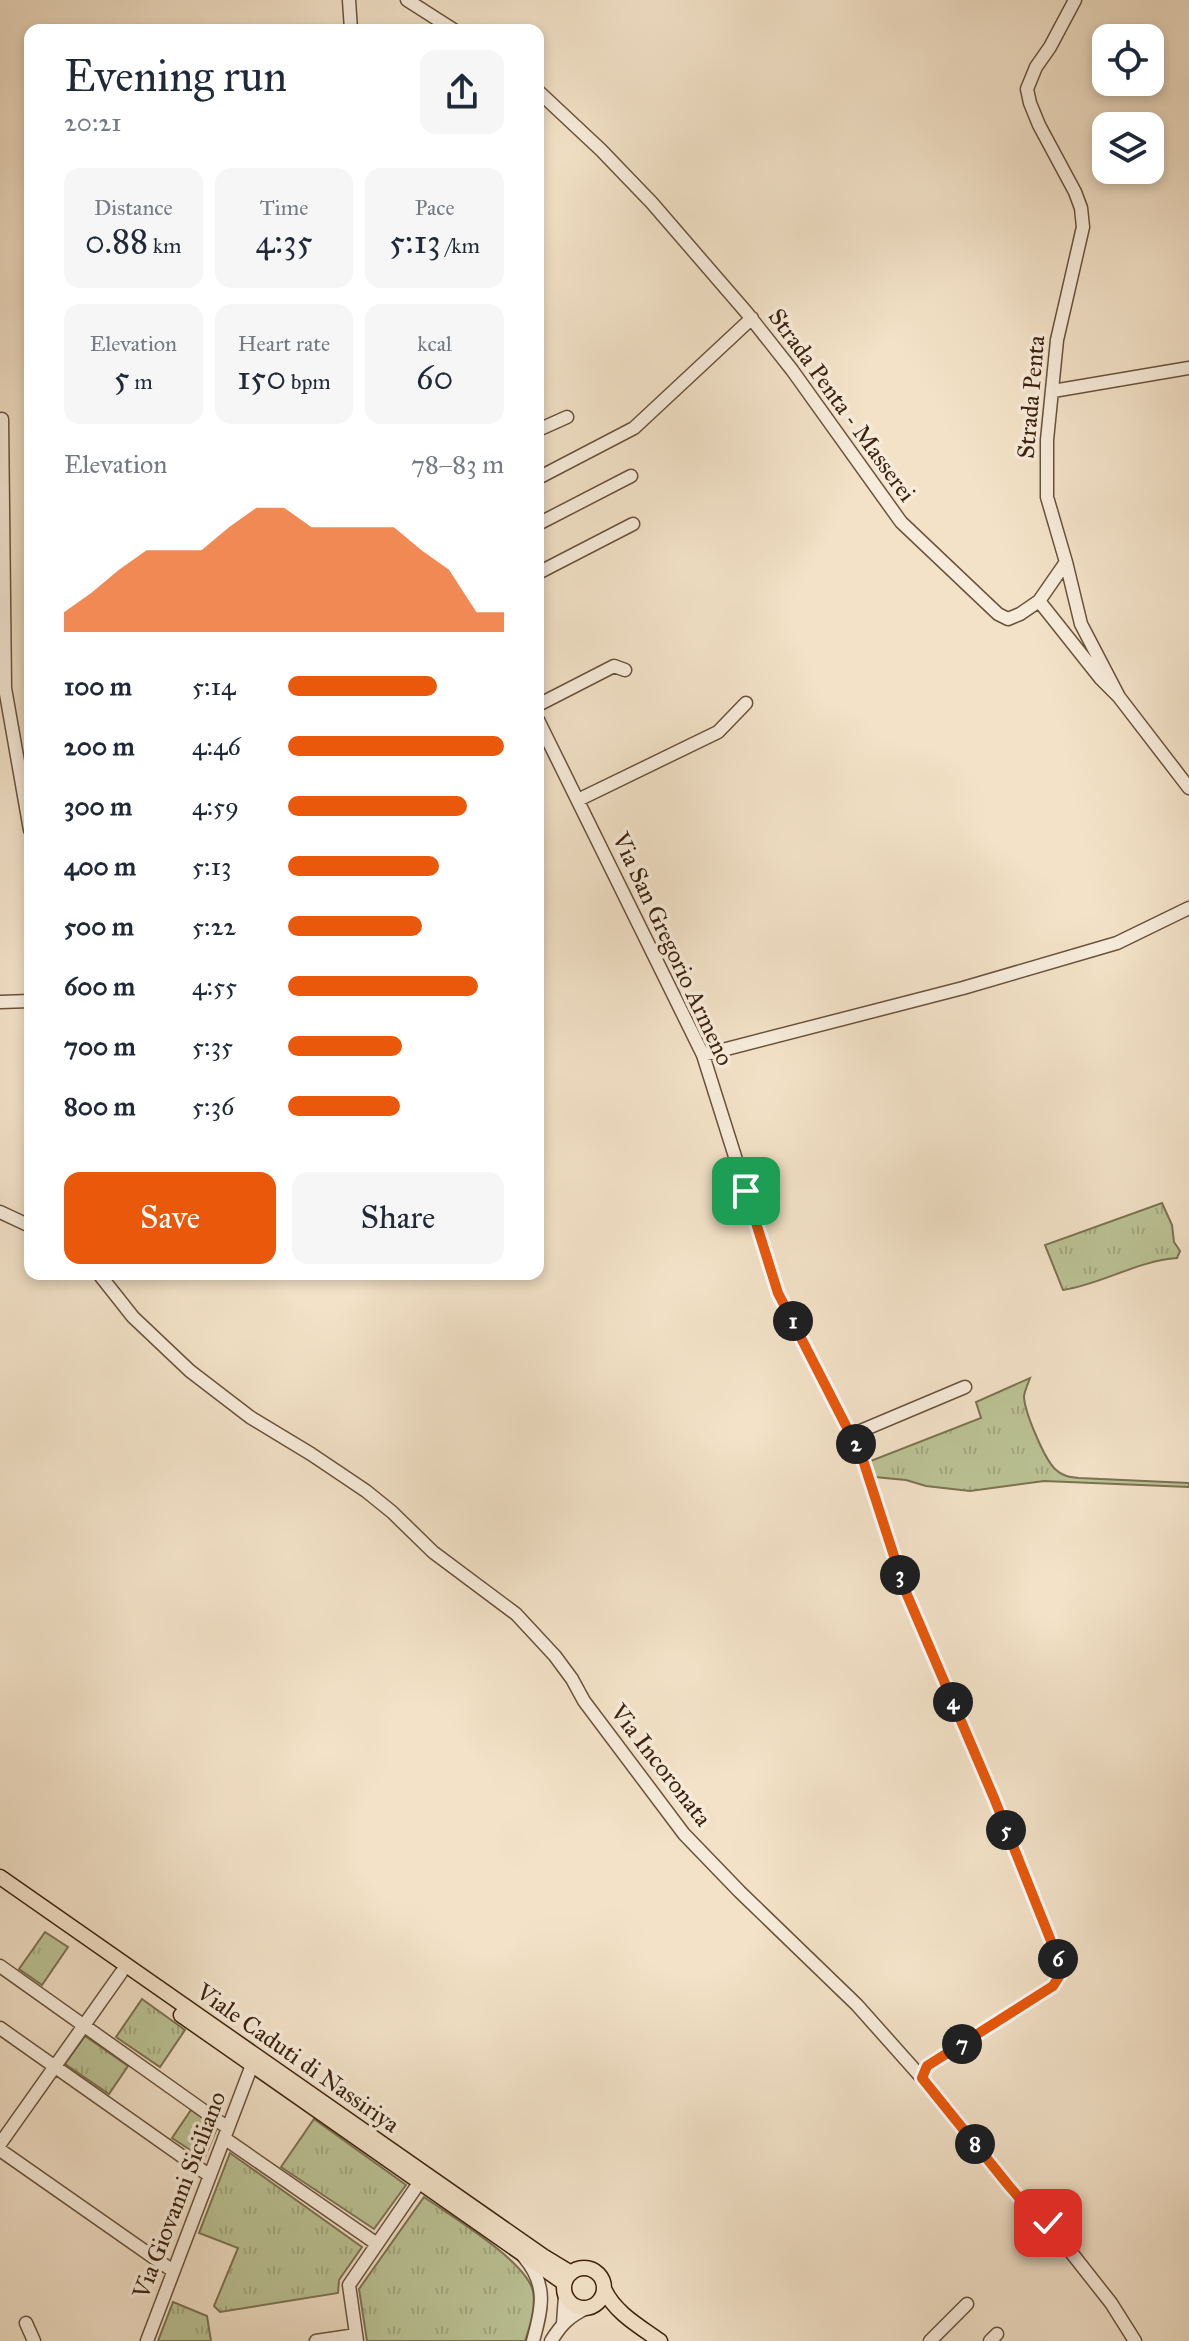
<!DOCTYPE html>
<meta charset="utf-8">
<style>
body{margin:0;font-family:"IM FELL Great Primer",serif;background:#f6f6f7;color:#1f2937;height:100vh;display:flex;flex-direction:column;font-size:30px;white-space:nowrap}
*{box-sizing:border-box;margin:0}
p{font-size:26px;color:#747a83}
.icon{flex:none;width:44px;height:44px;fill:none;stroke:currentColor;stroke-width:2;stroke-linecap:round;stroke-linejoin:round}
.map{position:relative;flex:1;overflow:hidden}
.details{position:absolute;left:24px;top:24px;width:520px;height:1256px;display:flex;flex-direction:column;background:#fff;border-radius:16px;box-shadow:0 4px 12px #0003}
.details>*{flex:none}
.buttons{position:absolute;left:1092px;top:24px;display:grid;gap:16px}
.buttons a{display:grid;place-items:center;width:72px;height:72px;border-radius:16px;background:#fff;box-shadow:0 4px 12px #0003;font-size:40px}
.pin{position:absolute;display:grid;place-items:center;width:68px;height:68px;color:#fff;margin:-34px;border-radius:16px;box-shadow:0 4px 12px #0006}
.km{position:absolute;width:40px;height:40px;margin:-20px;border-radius:50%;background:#222;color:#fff;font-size:22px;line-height:40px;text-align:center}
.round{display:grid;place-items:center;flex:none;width:84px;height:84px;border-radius:16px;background:#f6f6f7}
.headline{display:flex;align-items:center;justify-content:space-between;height:136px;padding:0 40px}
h1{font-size:44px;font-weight:600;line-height:60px}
.figures{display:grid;grid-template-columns:repeat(3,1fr);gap:12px;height:136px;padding:8px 40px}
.figures div{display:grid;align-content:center;border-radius:16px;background:#f6f6f7;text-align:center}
.figures b{font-size:34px;font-weight:600}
.figures small{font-size:22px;font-weight:400}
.figures p{font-size:22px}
.chart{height:224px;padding:16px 40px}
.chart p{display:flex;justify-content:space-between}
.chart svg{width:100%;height:144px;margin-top:8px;fill:#ea580c;opacity:.7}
.action{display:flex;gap:16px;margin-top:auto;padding:16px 40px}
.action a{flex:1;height:92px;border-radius:16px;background:#ea580c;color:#fff;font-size:32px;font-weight:600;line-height:92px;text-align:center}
.action a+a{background:#f6f6f7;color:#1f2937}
ul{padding:0 40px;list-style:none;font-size:26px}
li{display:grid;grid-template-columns:128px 96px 1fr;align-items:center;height:60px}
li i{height:20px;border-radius:10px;background:#ea580c}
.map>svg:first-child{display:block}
.grass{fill:url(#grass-tufts);stroke:#7c7252;stroke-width:2}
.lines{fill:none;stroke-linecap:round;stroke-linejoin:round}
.minor-casing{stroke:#6a523c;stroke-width:15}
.major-casing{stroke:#3d220e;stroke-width:17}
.minor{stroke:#f7ecdb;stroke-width:12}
.major{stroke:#f3e2c8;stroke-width:14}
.route-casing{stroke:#fff;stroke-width:16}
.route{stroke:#ea580c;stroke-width:10}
.labels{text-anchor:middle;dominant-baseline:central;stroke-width:7;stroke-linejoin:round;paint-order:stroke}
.street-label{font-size:24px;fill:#3d220e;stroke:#f7ecdb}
</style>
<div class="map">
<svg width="1189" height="2341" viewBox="0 0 1189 2341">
<defs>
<pattern id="grass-tufts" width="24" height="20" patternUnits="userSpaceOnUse" patternTransform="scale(2)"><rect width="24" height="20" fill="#bbc396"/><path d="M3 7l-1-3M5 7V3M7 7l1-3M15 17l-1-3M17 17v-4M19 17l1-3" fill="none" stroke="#a2a780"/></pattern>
</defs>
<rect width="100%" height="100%" fill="#f3e2c8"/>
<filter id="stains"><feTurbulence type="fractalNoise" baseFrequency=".0025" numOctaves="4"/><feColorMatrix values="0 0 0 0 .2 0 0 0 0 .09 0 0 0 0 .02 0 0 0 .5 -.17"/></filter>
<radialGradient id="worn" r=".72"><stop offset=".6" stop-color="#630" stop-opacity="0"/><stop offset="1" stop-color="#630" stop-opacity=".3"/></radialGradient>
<path class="grass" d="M1162,1203L1172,1225L1174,1242L1180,1251L1177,1258C1137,1261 1102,1284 1063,1290L1045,1245Z
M1030,1378C1028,1384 1025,1390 1024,1396C1024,1411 1044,1458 1055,1469C1062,1476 1069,1477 1079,1478L1189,1483V1487L1044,1481L970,1491L926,1486L906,1480L875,1477L868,1462L981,1418L976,1402Z
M45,1932L68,1947L42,1985L19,1969Z
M142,1999L185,2030L160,2067L116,2037Z
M85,2036L128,2066L109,2094L65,2064Z
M191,2110L217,2128L204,2159L172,2138Z
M314,2119L406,2185L374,2229L281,2167Z
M230,2153L362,2247L339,2280L338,2293L220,2312L214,2306L238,2248L199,2233Z
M424,2197C451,2216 526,2261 533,2291C536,2307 530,2326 525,2341H367L359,2289Z
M173,2302L207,2316L211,2341H158Z"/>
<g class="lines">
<g class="minor-casing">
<path id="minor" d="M349,0L351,30
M407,0L454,30
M1075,0L1050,47L1036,67L1027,89L1030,103L1039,125L1075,192L1081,208L1083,227L1057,340L1047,440V497L1066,562L1081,624L1119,697L1189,788
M538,91L601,150L652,203L747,313L792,370L901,522L998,614L1008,619L1020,614L1039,601L1101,679L1119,697
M1053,391L1189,368
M2,419L5,688L30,830
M538,430L567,417
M538,478L634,428L752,318
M538,524L631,476
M538,573L633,524
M1039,601L1066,562
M538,705L614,666L625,670
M538,720L703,1055L778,1293L862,1457L905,1590L994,1798L1059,1961L1060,1975L1053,1986L927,2066L922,2078
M578,800L718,732L746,703
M0,1002L30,1001
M703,1055L963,988L1117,943L1189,908
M0,1212L30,1226
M99,1274L133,1317L190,1371L250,1417L311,1454L366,1491L392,1512L433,1552L516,1614L555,1656L572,1679L584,1701L684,1834L740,1892L857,2005L922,2078L1009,2186L1029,2209L1048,2223L1111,2303L1135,2341
M851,1435L965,1387
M0,1966L228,2128
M0,2028L210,2176
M224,2138L377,2244
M0,2144L121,1973
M0,2150L173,2271
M524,2257C548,2285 542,2309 533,2341
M26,2323L34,2341
M563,2323L565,2296
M147,2341L252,2065
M316,2341L356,2335
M357,2341L349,2285L419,2183
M551,2341C561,2325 569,2316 587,2308
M930,2341L967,2304
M990,2341L997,2334"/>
</g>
<g class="major-casing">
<path id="major" d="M0,1877L543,2256L571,2273
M181,2015L564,2283
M564 2288a20 20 0 1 1 40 0a20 20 0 1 1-40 0Z
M604,2289C615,2313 639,2326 660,2341"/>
</g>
<use href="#minor" class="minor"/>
<use href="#major" class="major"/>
</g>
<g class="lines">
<g class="route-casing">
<path id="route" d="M746,1191L778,1293L862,1457L905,1590L994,1798L1059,1961L1060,1975L1053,1986L927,2066L922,2078L1009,2186L1029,2209L1048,2223"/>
</g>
<use href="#route" class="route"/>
</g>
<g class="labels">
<g class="street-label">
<text transform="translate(1031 397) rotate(-85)">Strada Penta</text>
<text transform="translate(842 405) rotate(54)">Strada Penta - Masserei</text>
<text transform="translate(673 949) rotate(65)">Via San Gregorio Armeno</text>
<text transform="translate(661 1765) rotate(52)">Via Incoronata</text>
<text transform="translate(298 2058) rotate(35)">Viale Caduti di Nassiriya</text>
<text transform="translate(179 2195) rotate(-69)">Via Giovanni Siciliano</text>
</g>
</g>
<rect width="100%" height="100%" filter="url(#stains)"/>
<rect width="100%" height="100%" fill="url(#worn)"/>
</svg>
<div class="buttons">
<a><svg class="icon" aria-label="locate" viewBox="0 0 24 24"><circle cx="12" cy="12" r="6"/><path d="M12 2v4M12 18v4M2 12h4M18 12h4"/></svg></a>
<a><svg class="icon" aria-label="layers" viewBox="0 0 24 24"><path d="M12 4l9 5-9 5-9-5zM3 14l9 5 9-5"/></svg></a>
</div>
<div class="pin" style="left:746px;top:1191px;background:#1e9e55"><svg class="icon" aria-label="arrive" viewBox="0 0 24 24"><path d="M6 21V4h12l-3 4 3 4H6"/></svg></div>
<div class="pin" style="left:1048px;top:2223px;background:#d93025"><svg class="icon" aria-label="check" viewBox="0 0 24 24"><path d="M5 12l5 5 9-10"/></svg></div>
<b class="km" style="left:793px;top:1321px">1</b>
<b class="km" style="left:856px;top:1444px">2</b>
<b class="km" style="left:900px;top:1575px">3</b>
<b class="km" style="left:953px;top:1702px">4</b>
<b class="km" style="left:1006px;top:1830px">5</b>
<b class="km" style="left:1058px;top:1959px">6</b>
<b class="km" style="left:962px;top:2044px">7</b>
<b class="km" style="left:975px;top:2144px">8</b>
<section class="details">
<div class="headline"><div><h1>Evening run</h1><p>20:21</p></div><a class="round"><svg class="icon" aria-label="share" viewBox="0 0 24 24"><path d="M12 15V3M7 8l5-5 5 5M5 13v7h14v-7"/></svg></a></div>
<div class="figures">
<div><p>Distance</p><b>0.88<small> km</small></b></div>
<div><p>Time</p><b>4:35</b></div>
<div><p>Pace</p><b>5:13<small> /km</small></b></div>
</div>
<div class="figures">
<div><p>Elevation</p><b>5<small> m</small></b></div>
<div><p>Heart rate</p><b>150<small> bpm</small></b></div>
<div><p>kcal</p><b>60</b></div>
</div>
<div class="chart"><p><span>Elevation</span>78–83 m</p>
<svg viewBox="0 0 160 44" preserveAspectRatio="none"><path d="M0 44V38L10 32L20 25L30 19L40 19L50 19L60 12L70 6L80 6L90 12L100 12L110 12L120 12L130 19L140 25L150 38L160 38V44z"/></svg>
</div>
<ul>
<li><b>100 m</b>5:14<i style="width:69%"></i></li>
<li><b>200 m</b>4:46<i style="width:100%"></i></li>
<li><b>300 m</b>4:59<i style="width:83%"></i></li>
<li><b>400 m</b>5:13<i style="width:70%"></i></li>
<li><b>500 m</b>5:22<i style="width:62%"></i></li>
<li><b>600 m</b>4:55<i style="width:88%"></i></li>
<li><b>700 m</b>5:35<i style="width:53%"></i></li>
<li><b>800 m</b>5:36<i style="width:52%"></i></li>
</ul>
<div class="action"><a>Save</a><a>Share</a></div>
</section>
</div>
